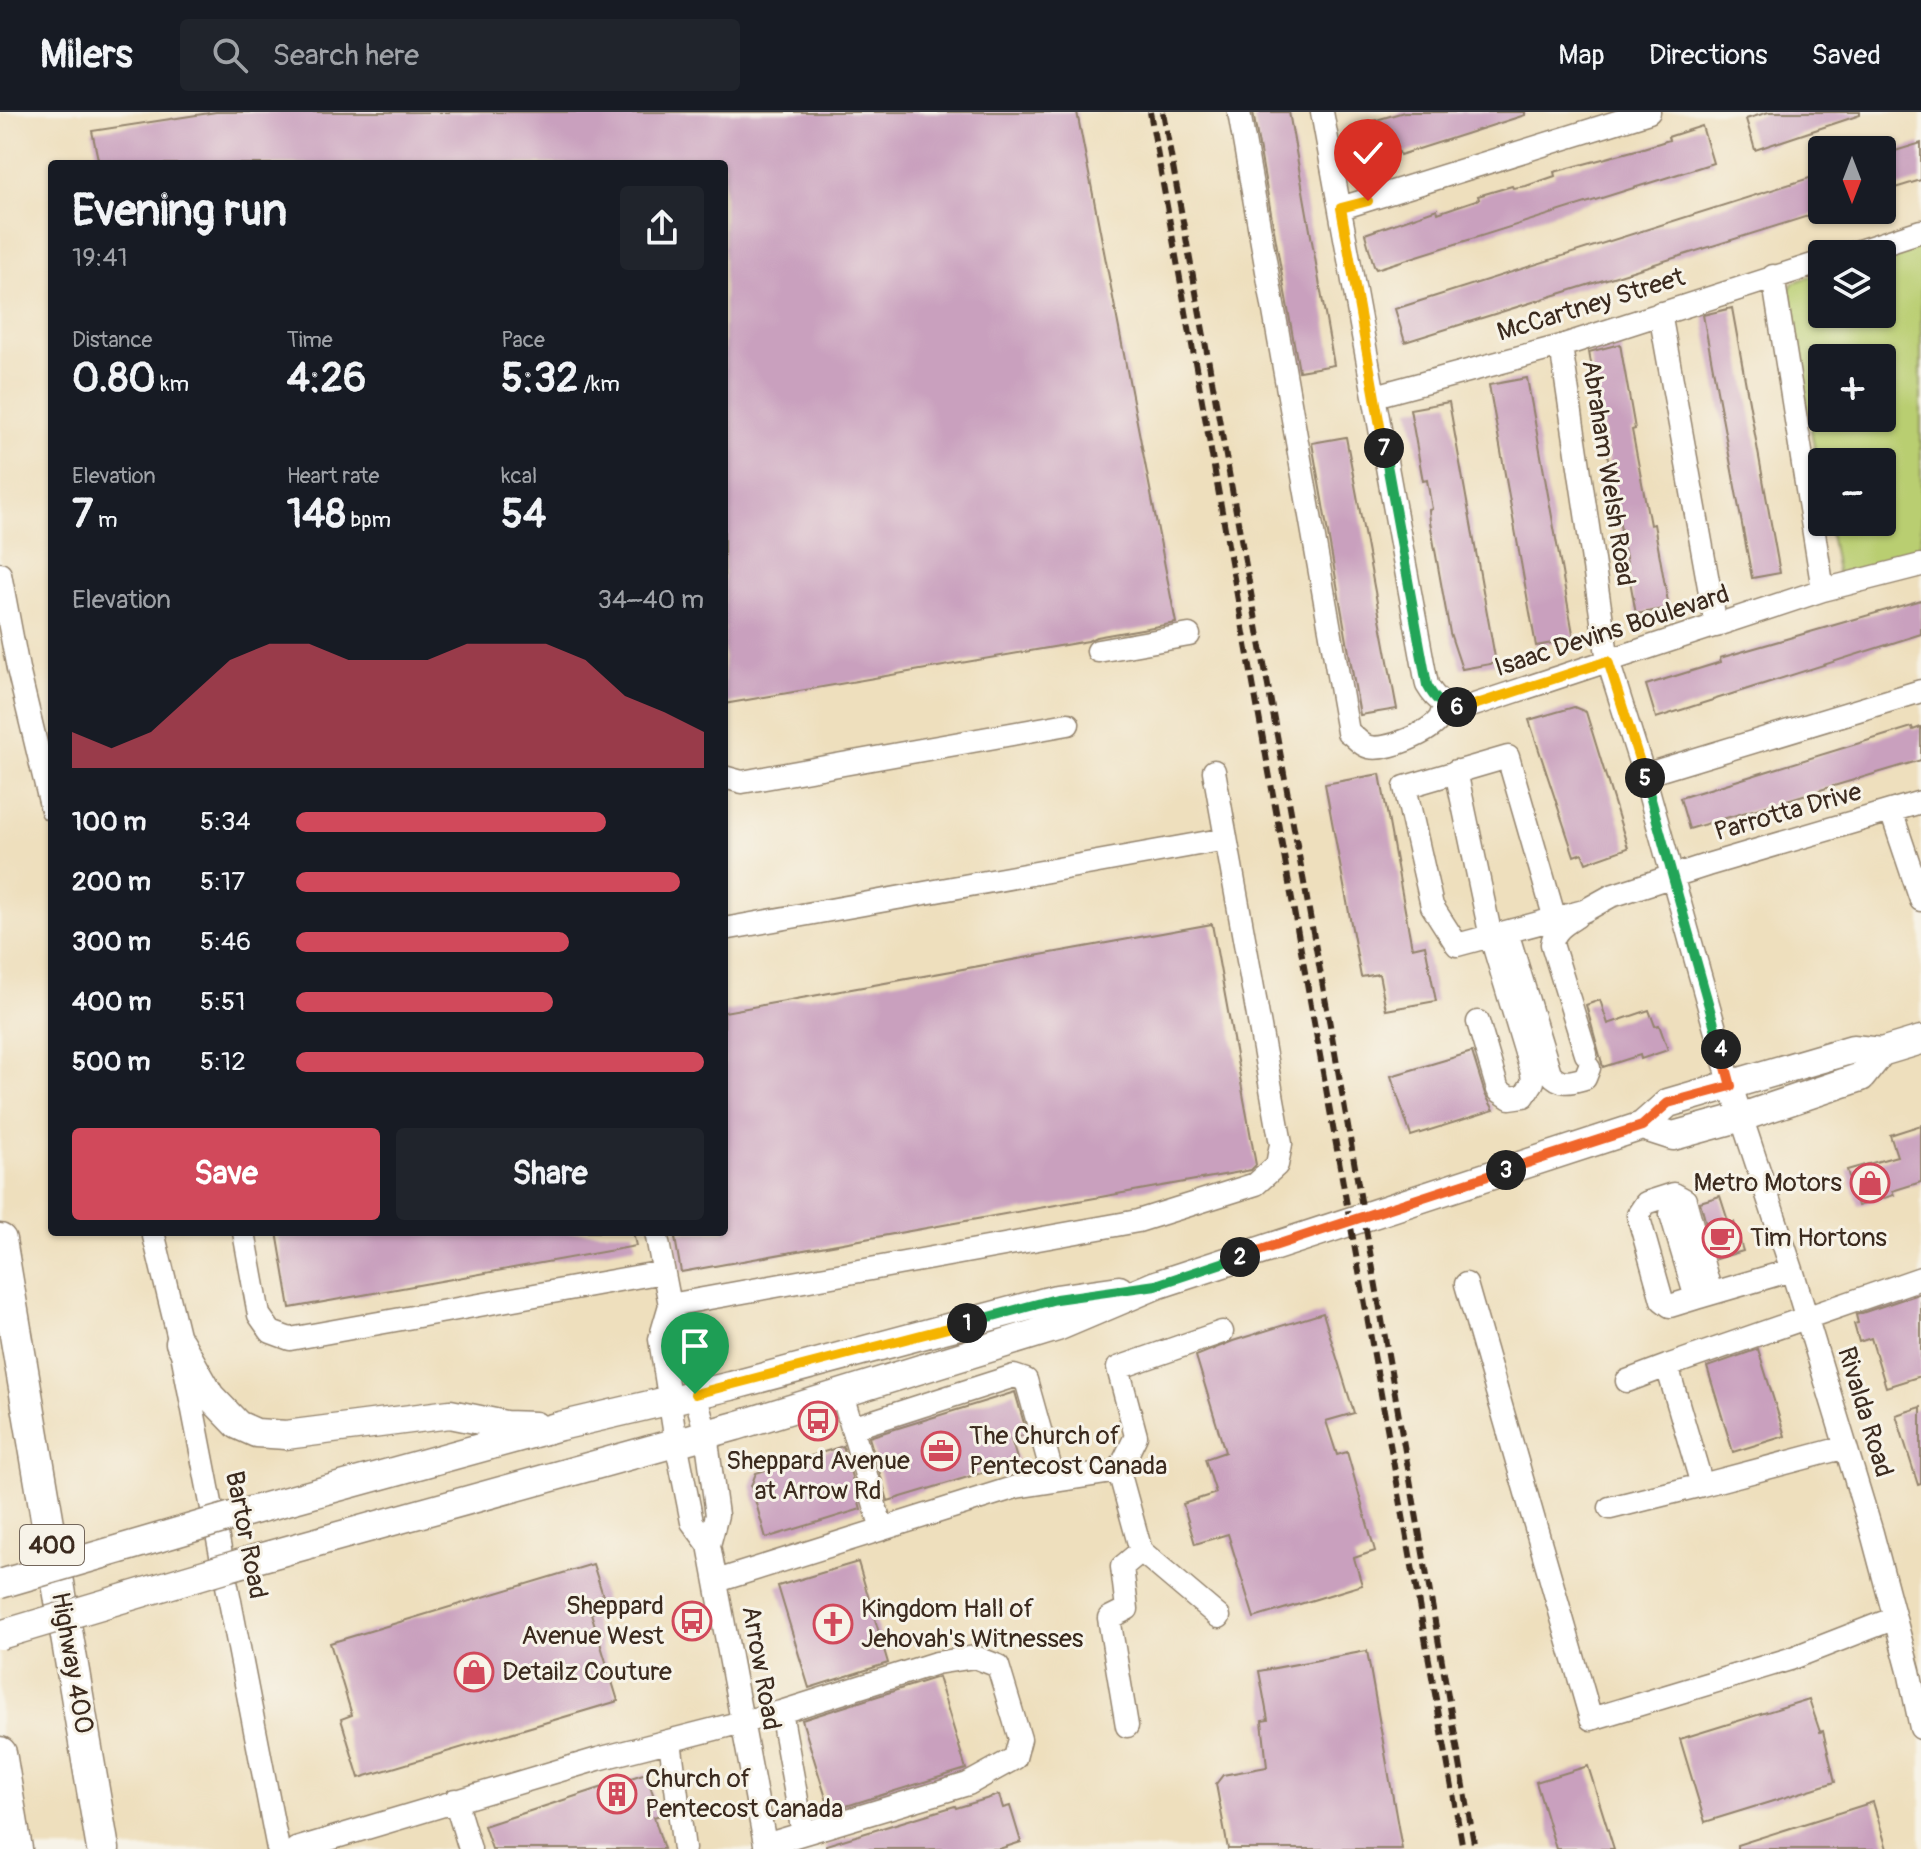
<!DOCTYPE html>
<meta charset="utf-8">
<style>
body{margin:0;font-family:Pangolin,sans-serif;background:#20242c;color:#f1f3f6;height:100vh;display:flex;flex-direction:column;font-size:30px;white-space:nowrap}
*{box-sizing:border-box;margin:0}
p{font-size:26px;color:#9ea1a6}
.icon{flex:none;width:44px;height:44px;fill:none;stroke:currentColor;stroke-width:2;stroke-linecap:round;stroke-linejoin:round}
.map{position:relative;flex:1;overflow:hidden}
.details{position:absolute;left:48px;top:48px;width:680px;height:1076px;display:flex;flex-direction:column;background:#171b24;border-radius:8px;box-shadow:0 2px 6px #0004}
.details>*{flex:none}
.needle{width:52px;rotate:180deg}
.controls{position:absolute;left:1808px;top:24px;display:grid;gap:16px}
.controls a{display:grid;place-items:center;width:88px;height:88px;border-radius:8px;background:#171b24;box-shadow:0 2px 6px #0004;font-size:40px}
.pin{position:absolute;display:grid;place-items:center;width:68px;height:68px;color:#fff;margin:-82px -34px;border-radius:50% 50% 50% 0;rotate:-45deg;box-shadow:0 0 8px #0007}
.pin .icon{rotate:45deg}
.km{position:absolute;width:40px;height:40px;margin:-20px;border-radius:50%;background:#222;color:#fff;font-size:22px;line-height:40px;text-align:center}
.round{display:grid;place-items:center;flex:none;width:84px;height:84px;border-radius:8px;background:#20242c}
.overview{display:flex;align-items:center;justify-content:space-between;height:136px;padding:0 24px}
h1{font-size:44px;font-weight:700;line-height:60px}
.figures{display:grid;grid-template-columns:repeat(3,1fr);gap:12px;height:136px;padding:8px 24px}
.figures div{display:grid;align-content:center}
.figures b{font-size:40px;font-weight:700}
.figures small{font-size:22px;font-weight:400}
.figures p{font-size:22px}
.chart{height:224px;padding:16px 24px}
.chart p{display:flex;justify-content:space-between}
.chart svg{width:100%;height:144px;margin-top:8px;fill:#d1495b;opacity:.7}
.button{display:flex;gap:16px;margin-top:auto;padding:16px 24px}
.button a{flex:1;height:92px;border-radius:8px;background:#d1495b;color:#fff;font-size:32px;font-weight:700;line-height:92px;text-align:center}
.button a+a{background:#20242c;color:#f1f3f6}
ul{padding:0 24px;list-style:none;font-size:26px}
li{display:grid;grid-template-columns:128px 96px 1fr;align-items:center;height:60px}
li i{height:20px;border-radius:10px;background:#d1495b}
header{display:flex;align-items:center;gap:48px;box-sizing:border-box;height:112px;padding:0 40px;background:#171b24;border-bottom:2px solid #363941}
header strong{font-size:38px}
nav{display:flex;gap:44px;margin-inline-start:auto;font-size:28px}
.search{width:560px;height:72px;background:#20242c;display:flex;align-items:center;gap:20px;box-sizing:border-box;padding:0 28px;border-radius:8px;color:#9ea1a6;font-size:30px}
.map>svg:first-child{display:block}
.green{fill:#b9ce71;stroke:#7a7c48;stroke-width:2;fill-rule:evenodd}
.building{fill:#c9a0be}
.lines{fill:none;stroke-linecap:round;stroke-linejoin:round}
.minor-casing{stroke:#94846e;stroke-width:25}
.major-casing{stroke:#94846e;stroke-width:31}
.highway-casing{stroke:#94846e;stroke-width:35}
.minor{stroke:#fff;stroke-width:22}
.major{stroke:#fff;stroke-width:28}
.highway{stroke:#fff;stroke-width:32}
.rail{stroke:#3b2a1e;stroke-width:6;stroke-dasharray:12 6;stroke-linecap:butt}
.major-bridge-casing{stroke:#94846e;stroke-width:31;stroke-linecap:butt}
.major-bridge{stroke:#fff;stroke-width:28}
.split-1-casing{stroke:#fff;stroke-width:16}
.split-2-casing{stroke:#fff;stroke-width:16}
.split-3-casing{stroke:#fff;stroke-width:16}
.split-4-casing{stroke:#fff;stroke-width:16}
.split-5-casing{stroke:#fff;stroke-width:16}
.split-6-casing{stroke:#fff;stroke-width:16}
.split-7-casing{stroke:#fff;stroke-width:16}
.split-8-casing{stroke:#fff;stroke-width:16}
.split-1{stroke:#f5b400;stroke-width:10}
.split-2{stroke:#22a559;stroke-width:10}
.split-3{stroke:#f0652b;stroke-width:10}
.split-4{stroke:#f0652b;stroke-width:10}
.split-5{stroke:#22a559;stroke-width:10}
.split-6{stroke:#f5b400;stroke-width:10}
.split-7{stroke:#22a559;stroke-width:10}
.split-8{stroke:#f5b400;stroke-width:10}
.labels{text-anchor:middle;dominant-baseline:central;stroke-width:6;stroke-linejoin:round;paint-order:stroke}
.shield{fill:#f7f3e8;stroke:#73665b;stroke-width:2}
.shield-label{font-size:24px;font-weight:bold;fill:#3b2a1e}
.street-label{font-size:26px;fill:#3b2a1e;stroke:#f7f3e8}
.poi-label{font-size:26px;fill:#3b2a1e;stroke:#f7f3e8;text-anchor:start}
</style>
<header>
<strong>Milers</strong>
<div class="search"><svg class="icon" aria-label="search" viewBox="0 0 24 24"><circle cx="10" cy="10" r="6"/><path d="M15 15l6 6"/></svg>Search here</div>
<nav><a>Map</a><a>Directions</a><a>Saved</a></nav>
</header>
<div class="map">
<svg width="1921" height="1737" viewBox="0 0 1921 1737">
<rect width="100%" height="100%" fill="#f7f3e8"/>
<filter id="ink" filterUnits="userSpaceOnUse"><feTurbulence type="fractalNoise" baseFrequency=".0125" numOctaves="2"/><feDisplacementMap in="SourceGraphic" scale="16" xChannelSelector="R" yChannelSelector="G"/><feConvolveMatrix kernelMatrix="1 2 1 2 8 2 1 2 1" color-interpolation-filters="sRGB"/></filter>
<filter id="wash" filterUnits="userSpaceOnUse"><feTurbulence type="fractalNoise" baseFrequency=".006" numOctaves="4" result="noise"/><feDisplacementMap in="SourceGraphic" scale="32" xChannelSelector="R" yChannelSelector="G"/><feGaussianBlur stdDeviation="1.8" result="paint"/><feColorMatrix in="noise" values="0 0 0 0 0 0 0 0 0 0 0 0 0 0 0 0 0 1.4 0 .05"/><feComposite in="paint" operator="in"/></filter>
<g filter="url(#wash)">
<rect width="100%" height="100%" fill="#eedfbd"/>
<path class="green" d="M1921,131V448L1839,471L1828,410H1882V350H1822V378L1786,181L1794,170L1822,161V202H1882V143ZM1822,246H1882V306H1822Z"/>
<g id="blocks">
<path class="building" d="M216,0H1077L1176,511L1096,525L1088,529L724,592V52H99L92,19Z
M1253,0H1289L1334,253L1299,259Z
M1404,0H1525V3L1400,43L1399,40L1364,52L1352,15Z
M1769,0H1860V3L1755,38L1746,7Z
M1702,14L1713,51L1376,157L1374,154L1365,122L1437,97L1438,101L1467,91L1479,87L1478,84L1512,74L1513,76L1526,74L1555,64L1554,60L1640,37L1669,28L1668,25Z
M1921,31V68L1882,80V43Z
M1822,62V97L1817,99L1818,101L1405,230L1395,197Z
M1732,196L1780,461L1752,466L1703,203Z
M1620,232L1635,317L1632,318L1650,413L1654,412L1669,496L1636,502L1589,240Z
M1527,266L1574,527L1536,534L1489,273Z
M1449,290L1496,551L1462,557L1450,521L1430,410L1429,398L1432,397L1427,368L1423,369L1410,297Z
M1346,325L1397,597L1360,603L1312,331Z
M1921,488V522L1656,606L1646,573L1721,550L1720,546Z
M1574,595L1586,600L1628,736L1586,751L1582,741L1574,744L1529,608Z
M1912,615L1913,618L1921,615V648L1689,717L1680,686Z
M1380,662L1412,836L1425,833L1436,889L1386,898L1379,862L1361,865L1325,672Z
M1212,812L1256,1053L1251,1058L681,1160L674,1120H724V900Z
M1600,888L1608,912L1649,898L1655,914L1659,913L1668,938L1641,947L1640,943L1603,955L1586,893Z
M1472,940L1485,982L1494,998L1411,1024L1391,964Z
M1921,1013V1070L1892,1079L1894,1083L1858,1094L1847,1058L1897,1044L1890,1023Z
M1720,1084L1729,1112L1734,1110L1743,1139L1716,1147L1700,1090Z
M277,1120H633L636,1134L290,1196Z
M1921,1181V1264L1886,1275L1871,1226L1859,1230L1854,1212L1858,1211L1856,1203Z
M1323,1201L1354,1301L1326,1309L1337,1343L1347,1340L1375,1439L1354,1446L1362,1473L1254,1506L1228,1422L1195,1432L1183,1392L1216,1381L1205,1347L1225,1340L1196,1244L1233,1229Z
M1758,1237L1785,1324L1733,1340L1707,1255Z
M1015,1280L1027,1322L1011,1327L1018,1350L888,1389L869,1325Z
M1921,1295V1372L1918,1373L1896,1303Z
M843,1334L861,1397L766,1426L751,1374L756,1361Z
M858,1450L888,1551L809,1576L778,1474Z
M593,1452L607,1496L591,1501L618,1589L359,1666L341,1607L352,1603L330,1531Z
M1367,1539L1402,1737H1228L1216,1672L1223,1663L1267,1655L1262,1609L1268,1608L1259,1559Z
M938,1565L966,1657L830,1699L802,1608Z
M1809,1587L1820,1620L1823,1619L1835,1670L1705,1710L1680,1627Z
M1588,1654L1614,1737H1556L1536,1670Z
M646,1661L660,1703L654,1705L664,1737H492L484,1714Z
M999,1683L1003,1696L1010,1694L1021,1730L999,1737H826V1733L955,1694L956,1696Z
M1873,1690L1887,1737H1737V1733Z"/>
</g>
</g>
<g filter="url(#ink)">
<use href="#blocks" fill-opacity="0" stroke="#94846e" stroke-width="2"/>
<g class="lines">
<g class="minor-casing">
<path id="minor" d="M1239,0L1348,620C1356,625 1360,633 1369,635C1387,639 1430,621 1440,606C1442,602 1443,598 1444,593
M1322,0L1427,573C1438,592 1447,595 1468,595L1823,478L1921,453
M1341,96L1649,0
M1850,142L1921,119
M1773,164L1823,478
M1660,201L1716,514
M1561,234L1608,549L1644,663L1731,974L1792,1158L1872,1421L1909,1559L1921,1616
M1375,284L1561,234L1822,150
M0,462L18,557L52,698
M1098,539L1189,523
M1456,659L1491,825L1532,961L1533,970L1524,984L1510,986L1498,978L1478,910
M1644,663L1921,579
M724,665L742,670L1068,612
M1891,699L1921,788
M1576,805C1565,812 1554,818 1552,832L1586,942
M1555,807L1508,645L1405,675L1432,794L1457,833L1584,799L1611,784L1707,753L1921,690
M724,817L1226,727
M1507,820L1550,961C1561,974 1571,970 1585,966L1589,956
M1671,1102L1696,1186L1792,1158
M153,1120L180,1231L278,1737
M244,1120L259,1203L271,1220L290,1227L663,1160
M656,1120L670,1193L686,1223L695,1282L706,1322L717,1403L709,1433
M1466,1172L1591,1607L1790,1547L1895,1506
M1696,1186L1670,1194L1662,1188L1638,1103L1646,1091L1674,1082L1685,1088L1711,1181
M670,1193L1138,1109L1256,1072L1277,1053L1281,1032L1214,659
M670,1193L660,1227L676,1330L692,1410L709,1433L766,1737
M1627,1269L1667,1254
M842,1282L882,1417
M852,1316L1014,1264L1026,1268L1054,1368
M1119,1359L1136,1324L1118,1256L1222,1220
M1702,1373L1846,1335
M1610,1396L1702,1373L1667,1254L1921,1166
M717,1469L1016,1375L1119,1359L1141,1439L1219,1505
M1127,1614L1109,1506L1127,1497L1122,1455L1141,1439
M670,1629L684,1737
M455,1688L470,1737
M765,1733L968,1672L1015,1646L1020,1627L998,1554L975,1545L936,1551L781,1600
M296,1737L598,1647L781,1600L803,1721"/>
</g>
<g class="major-casing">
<path id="major" d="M1642,1014L1673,1024L1742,1005L1861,965L1881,940
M180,1231L210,1284L238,1313L256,1321L286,1323L450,1302L505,1313L535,1314
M243,1401L560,1314L731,1274L1056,1187L1119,1178
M252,1448L736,1314L1057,1215L1156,1173L1642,1014L1668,991L1853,937L1881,940L1921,928"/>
</g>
<g class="highway-casing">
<path id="highway" d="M0,1128L103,1737
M0,1641L16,1737"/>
</g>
<use href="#minor" class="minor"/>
<use href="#major" class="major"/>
<use href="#highway" class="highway"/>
<path class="rail" d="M1150,0L1463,1737
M1163,0L1332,924L1475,1737"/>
<g class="major-bridge-casing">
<path id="major-bridge" d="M0,1472L243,1401
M0,1523L252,1448"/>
</g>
<use href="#major-bridge" class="major-bridge"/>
</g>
</g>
<g class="lines" filter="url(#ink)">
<g class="split-1-casing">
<path id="split-1" d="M695,1282L967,1211"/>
</g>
<g class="split-2-casing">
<path id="split-2" d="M967,1211L1056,1187L1156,1173L1240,1145"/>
</g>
<g class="split-3-casing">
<path id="split-3" d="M1240,1145L1506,1058"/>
</g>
<g class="split-4-casing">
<path id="split-4" d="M1506,1058L1642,1014L1668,991L1731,974L1721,937"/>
</g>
<g class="split-5-casing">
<path id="split-5" d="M1645,666L1721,937"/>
</g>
<g class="split-6-casing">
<path id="split-6" d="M1457,595H1468L1608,549L1645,666"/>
</g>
<g class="split-7-casing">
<path id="split-7" d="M1384,336L1427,573C1434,586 1441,595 1457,595"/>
</g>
<g class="split-8-casing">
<path id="split-8" d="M1368,89L1341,96L1384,336"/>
</g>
<use href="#split-1" class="split-1"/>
<use href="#split-2" class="split-2"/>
<use href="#split-3" class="split-3"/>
<use href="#split-4" class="split-4"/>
<use href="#split-5" class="split-5"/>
<use href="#split-6" class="split-6"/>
<use href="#split-7" class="split-7"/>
<use href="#split-8" class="split-8"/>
</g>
<defs>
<g id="shop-ring" transform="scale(2)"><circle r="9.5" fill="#f7f3e8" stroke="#d1495b" stroke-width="1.5"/><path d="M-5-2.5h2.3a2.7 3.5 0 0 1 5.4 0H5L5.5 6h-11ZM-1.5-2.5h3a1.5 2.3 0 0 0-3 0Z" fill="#d1495b"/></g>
<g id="cafe-ring" transform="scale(2)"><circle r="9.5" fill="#f7f3e8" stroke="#d1495b" stroke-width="1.5"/><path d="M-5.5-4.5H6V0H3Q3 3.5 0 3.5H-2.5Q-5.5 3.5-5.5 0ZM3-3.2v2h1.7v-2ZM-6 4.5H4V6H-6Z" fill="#d1495b"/></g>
<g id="bus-ring" transform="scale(2)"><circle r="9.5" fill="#f7f3e8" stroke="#d1495b" stroke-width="1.5"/><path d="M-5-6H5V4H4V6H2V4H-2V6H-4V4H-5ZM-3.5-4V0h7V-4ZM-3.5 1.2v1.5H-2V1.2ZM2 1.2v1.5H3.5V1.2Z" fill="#d1495b"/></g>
<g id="office-ring" transform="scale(2)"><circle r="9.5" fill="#f7f3e8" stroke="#d1495b" stroke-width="1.5"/><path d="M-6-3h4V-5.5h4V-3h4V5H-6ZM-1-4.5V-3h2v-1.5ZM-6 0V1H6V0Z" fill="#d1495b"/></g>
<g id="church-ring" transform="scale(2)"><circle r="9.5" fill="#f7f3e8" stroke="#d1495b" stroke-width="1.5"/><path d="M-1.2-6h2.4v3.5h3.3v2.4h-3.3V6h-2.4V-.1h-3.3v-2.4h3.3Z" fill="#d1495b"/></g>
<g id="building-ring" transform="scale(2)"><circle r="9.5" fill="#f7f3e8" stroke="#d1495b" stroke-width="1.5"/><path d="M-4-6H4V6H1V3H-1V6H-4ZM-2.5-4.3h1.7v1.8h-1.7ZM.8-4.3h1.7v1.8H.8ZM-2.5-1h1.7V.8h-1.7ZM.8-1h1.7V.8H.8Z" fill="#d1495b"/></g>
</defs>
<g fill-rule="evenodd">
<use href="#shop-ring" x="1870" y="1071"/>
<use href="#cafe-ring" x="1722" y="1126"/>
<use href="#bus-ring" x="818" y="1309"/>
<use href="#office-ring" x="941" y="1339"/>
<use href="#bus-ring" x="692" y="1509"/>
<use href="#church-ring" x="833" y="1512"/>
<use href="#shop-ring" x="474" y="1560"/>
<use href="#building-ring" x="617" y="1682"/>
</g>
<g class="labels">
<rect class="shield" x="20" y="1413" width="64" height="40" rx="6"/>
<g class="shield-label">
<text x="52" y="1433">400</text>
</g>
<g class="street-label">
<text transform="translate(1591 193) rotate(-17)">McCartney Street</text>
<text transform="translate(1608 361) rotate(81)">Abraham Welsh Road</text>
<text transform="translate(1612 519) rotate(-18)">Isaac Devins Boulevard</text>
<text transform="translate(1788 700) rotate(-16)">Parrotta Drive</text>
<text transform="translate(1865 1300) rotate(73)">Rivalda Road</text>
<text transform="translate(246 1423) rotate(79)">Bartor Road</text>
<text transform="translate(72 1551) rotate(80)">Highway 400</text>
<text transform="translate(761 1556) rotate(80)">Arrow Road</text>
</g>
<g class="poi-label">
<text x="1842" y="1071" text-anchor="end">Metro Motors</text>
<text x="1750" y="1126">Tim Hortons</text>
<text x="969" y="1324">The Church of<tspan x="969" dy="30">Pentecost Canada</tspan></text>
<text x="818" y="1349" text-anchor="middle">Sheppard Avenue<tspan x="818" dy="30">at Arrow Rd</tspan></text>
<text x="664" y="1494" text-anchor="end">Sheppard<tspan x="664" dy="30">Avenue West</tspan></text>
<text x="861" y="1497">Kingdom Hall of<tspan x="861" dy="30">Jehovah's Witnesses</tspan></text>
<text x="502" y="1560">Detailz Couture</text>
<text x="645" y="1667">Church of<tspan x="645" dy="30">Pentecost Canada</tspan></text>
</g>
</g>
</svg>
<div class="controls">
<a><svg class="needle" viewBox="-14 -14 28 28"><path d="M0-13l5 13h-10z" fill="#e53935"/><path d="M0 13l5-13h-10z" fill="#9ea1a6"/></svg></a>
<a><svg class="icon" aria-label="layers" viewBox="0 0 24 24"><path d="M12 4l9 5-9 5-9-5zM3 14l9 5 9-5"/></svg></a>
<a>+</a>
<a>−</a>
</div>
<div class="pin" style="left:695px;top:1282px;background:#1e9e55"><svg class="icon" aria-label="arrive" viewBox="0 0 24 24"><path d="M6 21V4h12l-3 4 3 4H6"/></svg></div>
<div class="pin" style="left:1368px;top:89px;background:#d93025"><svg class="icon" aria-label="check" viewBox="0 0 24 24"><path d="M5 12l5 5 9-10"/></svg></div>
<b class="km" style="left:967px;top:1211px">1</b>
<b class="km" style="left:1240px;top:1145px">2</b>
<b class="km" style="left:1506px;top:1058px">3</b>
<b class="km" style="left:1721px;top:937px">4</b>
<b class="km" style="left:1645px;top:666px">5</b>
<b class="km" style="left:1457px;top:595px">6</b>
<b class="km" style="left:1384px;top:336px">7</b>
<section class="details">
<div class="overview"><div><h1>Evening run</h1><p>19:41</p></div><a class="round"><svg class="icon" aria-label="share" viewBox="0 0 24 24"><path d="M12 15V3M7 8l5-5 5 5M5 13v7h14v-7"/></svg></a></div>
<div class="figures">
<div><p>Distance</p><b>0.80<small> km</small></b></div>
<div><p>Time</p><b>4:26</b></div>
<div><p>Pace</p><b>5:32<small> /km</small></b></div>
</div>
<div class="figures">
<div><p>Elevation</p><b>7<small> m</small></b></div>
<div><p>Heart rate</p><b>148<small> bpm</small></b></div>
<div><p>kcal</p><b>54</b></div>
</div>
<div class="chart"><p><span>Elevation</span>34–40 m</p>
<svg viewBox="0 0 160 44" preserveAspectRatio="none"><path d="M0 44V33L10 38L20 33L30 22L40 11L50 6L60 6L70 11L80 11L90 11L100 6L110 6L120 6L130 11L140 22L150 27L160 33V44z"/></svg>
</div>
<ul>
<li><b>100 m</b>5:34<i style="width:76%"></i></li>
<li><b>200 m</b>5:17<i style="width:94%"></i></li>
<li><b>300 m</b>5:46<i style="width:67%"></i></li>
<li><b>400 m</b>5:51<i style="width:63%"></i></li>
<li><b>500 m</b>5:12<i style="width:100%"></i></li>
</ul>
<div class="button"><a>Save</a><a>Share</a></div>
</section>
</div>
